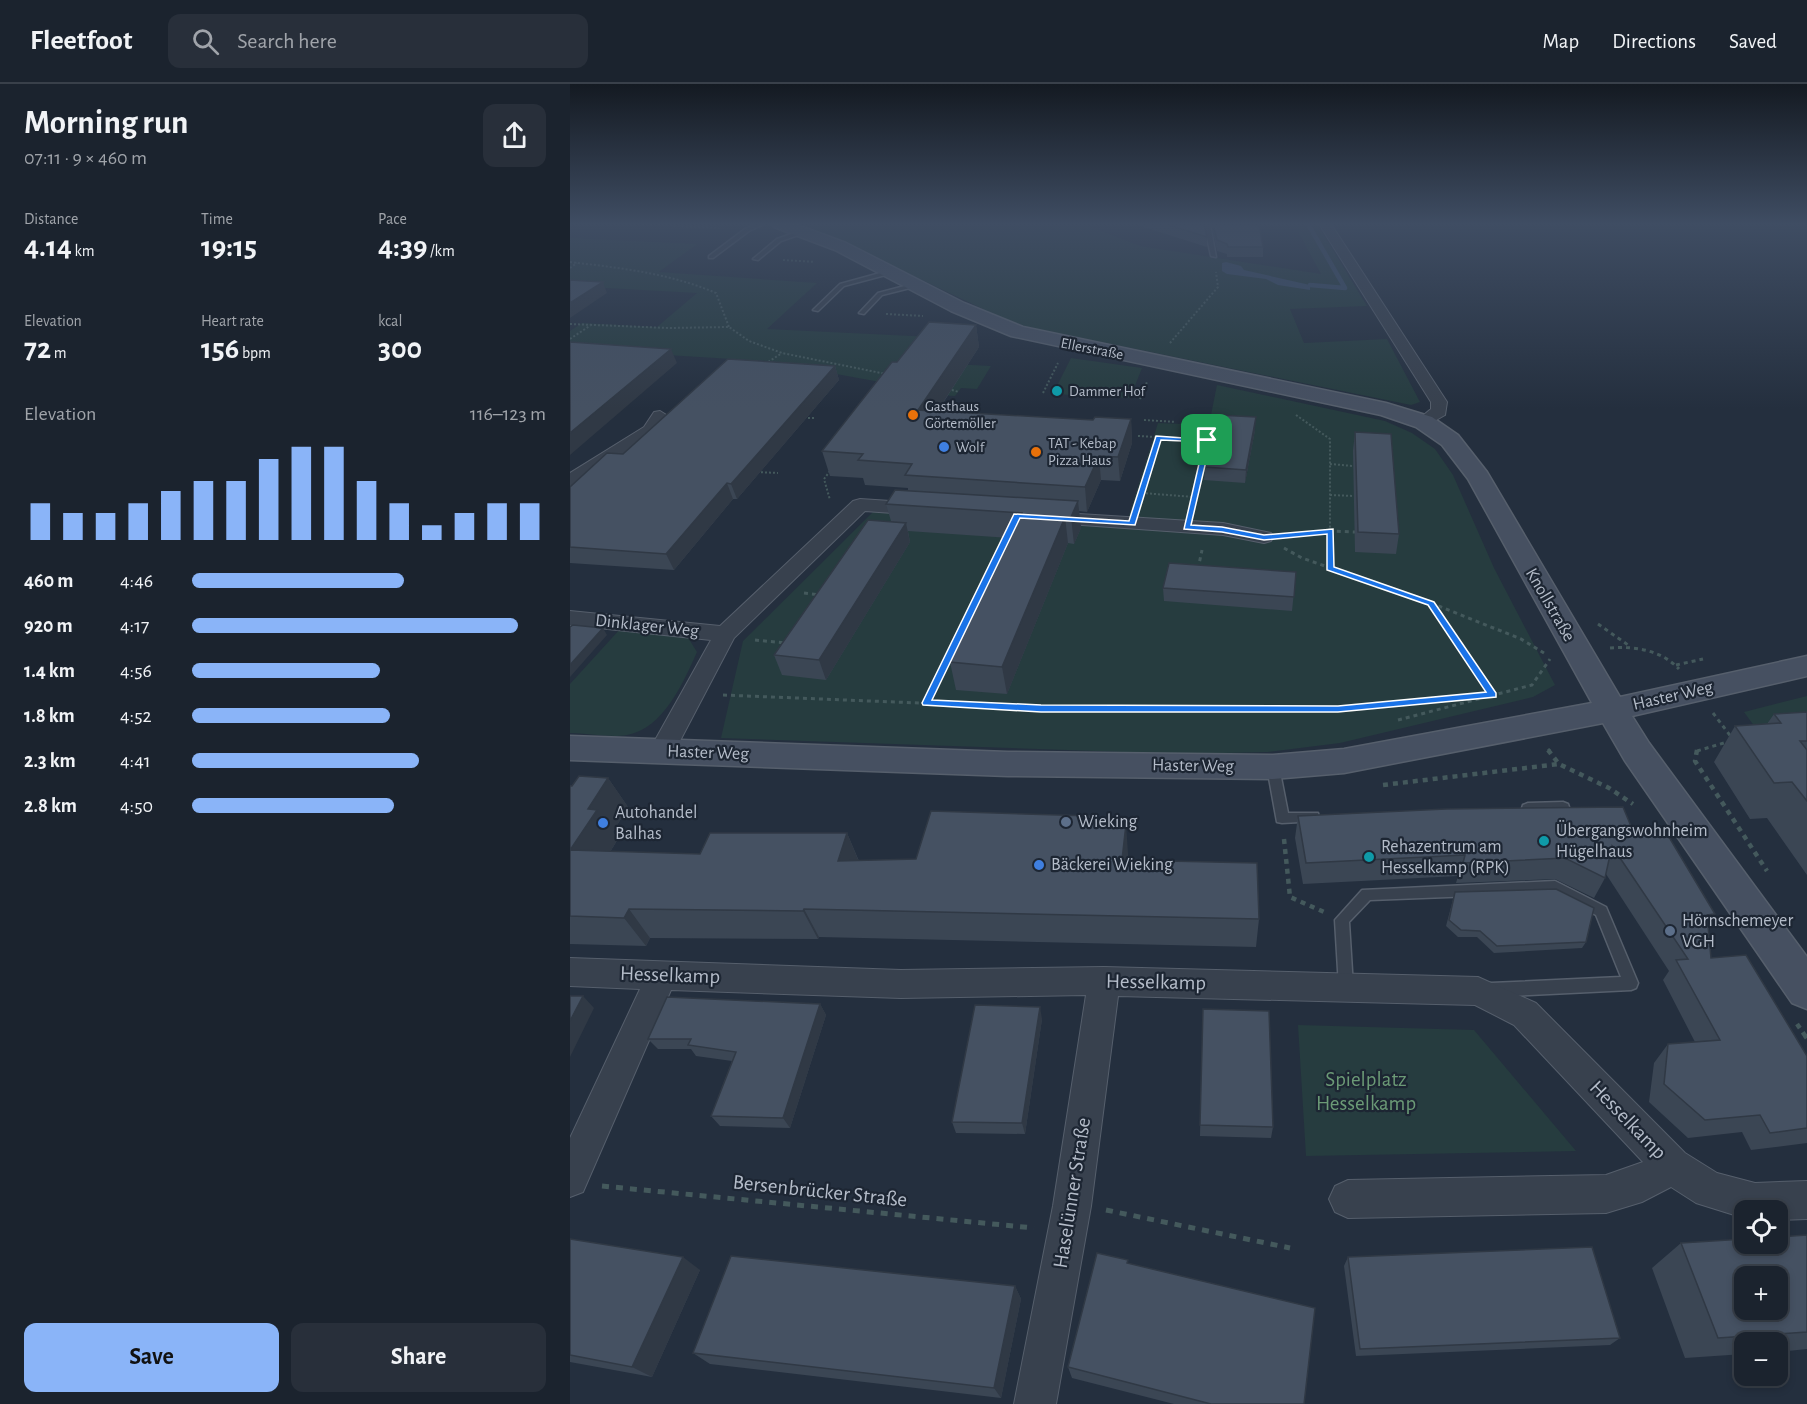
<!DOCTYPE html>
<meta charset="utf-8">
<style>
body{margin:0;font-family:"Alegreya Sans",sans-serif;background:#282f3a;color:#f1f3f6;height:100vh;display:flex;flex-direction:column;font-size:22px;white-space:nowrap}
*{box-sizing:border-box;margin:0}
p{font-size:20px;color:#a0a4aa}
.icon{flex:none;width:33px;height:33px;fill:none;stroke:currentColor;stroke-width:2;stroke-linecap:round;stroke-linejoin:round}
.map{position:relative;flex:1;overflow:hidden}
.drawer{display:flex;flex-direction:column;background:#1b232e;width:570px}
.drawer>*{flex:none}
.fabs{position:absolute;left:1164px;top:1116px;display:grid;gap:12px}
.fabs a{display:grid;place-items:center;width:54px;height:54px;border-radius:12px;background:#1b232e;box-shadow:0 3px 9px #0003,0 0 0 2px #39404a;font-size:30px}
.pin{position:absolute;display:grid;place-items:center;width:51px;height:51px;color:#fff;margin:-26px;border-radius:12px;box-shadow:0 3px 9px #0006}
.round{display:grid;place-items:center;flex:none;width:63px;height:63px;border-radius:12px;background:#282f3a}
.overview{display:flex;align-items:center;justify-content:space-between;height:102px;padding:0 24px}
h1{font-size:33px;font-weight:600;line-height:45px}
.figures{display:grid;grid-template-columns:repeat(3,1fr);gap:9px;height:102px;padding:6px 24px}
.figures div{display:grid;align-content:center}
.figures b{font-size:30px;font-weight:600}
.figures small{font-size:16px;font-weight:400}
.figures p{font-size:16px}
.chart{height:168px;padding:12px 24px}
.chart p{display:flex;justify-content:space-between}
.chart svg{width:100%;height:108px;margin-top:6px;stroke:#8ab4f8;stroke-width:6}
.primary-button{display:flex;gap:12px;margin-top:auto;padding:12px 24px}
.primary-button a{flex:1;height:69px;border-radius:12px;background:#8ab4f8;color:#111;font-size:24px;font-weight:600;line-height:69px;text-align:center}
.primary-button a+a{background:#282f3a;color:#f1f3f6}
ul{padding:0 24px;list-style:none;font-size:20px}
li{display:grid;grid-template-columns:96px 72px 1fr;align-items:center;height:45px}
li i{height:15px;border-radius:8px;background:#8ab4f8}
header{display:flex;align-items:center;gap:36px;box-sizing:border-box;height:84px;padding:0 30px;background:#1b232e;border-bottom:2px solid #39404a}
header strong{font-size:28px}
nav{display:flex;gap:33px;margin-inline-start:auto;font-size:21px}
.search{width:420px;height:54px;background:#282f3a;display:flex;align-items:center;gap:15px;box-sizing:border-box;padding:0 21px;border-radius:12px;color:#a0a4aa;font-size:22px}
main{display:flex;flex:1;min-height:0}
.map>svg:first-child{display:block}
.green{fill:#263c3f}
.water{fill:#394c67}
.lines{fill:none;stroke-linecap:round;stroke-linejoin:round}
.stream{stroke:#394c67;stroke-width:4.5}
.lane-casing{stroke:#565f6c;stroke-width:3}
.street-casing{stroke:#565f6c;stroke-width:2}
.secondary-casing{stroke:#565f6c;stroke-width:3}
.path-far3{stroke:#44595c;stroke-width:2;stroke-dasharray:2 2;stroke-linecap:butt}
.path-far2{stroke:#44595c;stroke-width:3;stroke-dasharray:4 4;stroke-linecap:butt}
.path-far1{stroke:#44595c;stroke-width:4.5;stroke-dasharray:5 5;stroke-linecap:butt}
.path{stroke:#44595c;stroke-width:5;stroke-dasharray:7 7;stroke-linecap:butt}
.lane{fill:#38414e;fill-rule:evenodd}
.street{fill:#38414e;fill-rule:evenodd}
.secondary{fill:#465061;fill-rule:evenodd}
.wall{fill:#3b4654}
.shaded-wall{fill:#303945}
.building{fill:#455162;stroke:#303945;stroke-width:1.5;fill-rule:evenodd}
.route{fill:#1a73e8;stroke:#fff;stroke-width:1.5;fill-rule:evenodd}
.culture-dot{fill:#0f9aa8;stroke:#1d2633;stroke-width:2}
.food-dot{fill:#e8710a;stroke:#1d2633;stroke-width:2}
.shop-dot{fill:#3f7fe0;stroke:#1d2633;stroke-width:2}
.service-dot{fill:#5c6f8a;stroke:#1d2633;stroke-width:2}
.labels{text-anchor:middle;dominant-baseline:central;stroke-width:4.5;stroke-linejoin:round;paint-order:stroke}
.far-street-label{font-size:15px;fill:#b4bcc9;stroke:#1d2633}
.far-poi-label{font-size:15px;fill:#b4bcc9;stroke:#1d2633;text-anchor:start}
.street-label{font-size:18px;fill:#b4bcc9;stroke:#1d2633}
.poi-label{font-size:18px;fill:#b4bcc9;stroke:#1d2633;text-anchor:start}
.near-street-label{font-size:21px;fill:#b4bcc9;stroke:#1d2633}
.near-park-label{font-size:21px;fill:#6b9a76;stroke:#1d2633}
</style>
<header>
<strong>Fleetfoot</strong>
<div class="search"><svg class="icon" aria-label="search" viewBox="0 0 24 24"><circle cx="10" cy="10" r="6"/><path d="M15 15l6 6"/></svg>Search here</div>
<nav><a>Map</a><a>Directions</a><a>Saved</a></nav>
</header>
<main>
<section class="drawer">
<div class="overview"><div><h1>Morning run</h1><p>07:11 · 9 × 460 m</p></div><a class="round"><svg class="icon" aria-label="share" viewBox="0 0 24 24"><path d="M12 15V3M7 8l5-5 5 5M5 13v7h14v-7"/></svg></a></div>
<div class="figures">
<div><p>Distance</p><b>4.14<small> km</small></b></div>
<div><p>Time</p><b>19:15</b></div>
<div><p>Pace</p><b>4:39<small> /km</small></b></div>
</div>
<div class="figures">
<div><p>Elevation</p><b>72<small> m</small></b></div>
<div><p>Heart rate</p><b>156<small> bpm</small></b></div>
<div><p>kcal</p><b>300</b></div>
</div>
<div class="chart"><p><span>Elevation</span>116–123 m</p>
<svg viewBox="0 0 160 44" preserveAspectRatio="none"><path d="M5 44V29M15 44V33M25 44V33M35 44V29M45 44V24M55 44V20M65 44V20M75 44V11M85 44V6M95 44V6M105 44V20M115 44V29M125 44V38M135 44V33M145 44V29M155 44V29"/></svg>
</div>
<ul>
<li><b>460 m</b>4:46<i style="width:60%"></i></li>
<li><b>920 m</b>4:17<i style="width:92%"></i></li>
<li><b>1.4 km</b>4:56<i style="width:53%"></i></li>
<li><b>1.8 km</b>4:52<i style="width:56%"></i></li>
<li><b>2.3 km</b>4:41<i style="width:64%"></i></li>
<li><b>2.8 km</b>4:50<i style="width:57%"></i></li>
</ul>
<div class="primary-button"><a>Save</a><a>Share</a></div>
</section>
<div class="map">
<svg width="1237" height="1320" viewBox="0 0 1237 1320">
<rect width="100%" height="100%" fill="#242f3e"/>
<path class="green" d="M225,140H514L570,162L751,190L724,140H747L797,222L720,225L734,259L817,255L850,318L841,321L458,243L430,233L247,146Z
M0,154L127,160L89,188L247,199L197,245L363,253L344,278L421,282L407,305L391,304L385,312L315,308L321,300L195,277L0,265V247L12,239L87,243L127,209L0,202Z
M501,274L572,284L560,314L483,310Z
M647,301L815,337L842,349L865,365L883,391L924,484L985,601L963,613L770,659L698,668L612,670L151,654L173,557L305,426L555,444L588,339L639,341Z
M51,544L117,552L127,568C113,599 94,644 57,651C40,654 17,649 0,649V600Z
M1237,612V643L1190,650L1174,628Z
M728,941L904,946L1006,1067L736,1072Z"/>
<path class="water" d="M656,178L671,182L674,186L740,201V206L708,201L696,195L657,190L652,187V179Z"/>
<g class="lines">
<path class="stream" d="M738,140L775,204L740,201"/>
<g class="lane-casing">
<path id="lane" d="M186,140H194L179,147L143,174H139V172L175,145Z
M634,140H640L646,173L641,172Z
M235,145L237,148L211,157L188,176L183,175L207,155Z
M321,186L323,187V189L274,202L248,227L243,226L270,200Z
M346,199L348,200V202L312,211L294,230L289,229L308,209Z
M703,678L707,680L709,683L718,729H748L749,733L748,737L712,739L707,738L697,683L699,680Z
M993,718L998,720L999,723L998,726L993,728L958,729L953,727L952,724L953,721L958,719Z
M985,797L1036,823L1068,899L1066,904L1061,906L921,913L916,911L913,906L916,901L921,899L1051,893L1026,831L983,809L800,816L779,838L783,903L781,908L776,910L771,908L769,903L765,836L792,806Z"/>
</g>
<g class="street-casing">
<path id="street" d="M749,140H761L877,318L875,331L854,343L845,338L861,325V318Z
M90,327L98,332L86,351L0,403V389L74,343L84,328Z
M290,415L351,419L361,425L351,431L295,427L164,554L101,674L92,676L83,674L79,667L141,556L0,541V527L150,542L283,417Z
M477,428L653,439L701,449L704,453L701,457L694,459L653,451L470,438L467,434L470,430Z
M0,874L331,886L534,883L908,893L966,919L1115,1069L1147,1089L1185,1099L1237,1097V1135L1208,1136V1126H1174V1134L1126,1119L1101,1103L1072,1118L1036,1129L778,1134L765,1128L759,1115L765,1102L778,1096L1036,1091L1073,1078L944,941L905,921L548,912L521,1122L486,1320H444L483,1122L516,911L331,914L101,906L13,1108L0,1113V1054L70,905L0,902Z"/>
</g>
<g class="secondary-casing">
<path id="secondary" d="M201,140H225L276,159L394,219L453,243L816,319L862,333L888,351L917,388L1050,613L1237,572V592L1062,632L1079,659L1237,873V925L1222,919L1055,677L1033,639L774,689L703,695L438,692L0,676V652L438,668L703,671L774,665L1022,619L898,395L872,361L846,343L811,331L441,252L381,227L265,166L204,143Z"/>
</g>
<path class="path-far3" d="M68,140L149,144
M213,176L245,178
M0,178C50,184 99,189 146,209L159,243
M0,184L7,179
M316,230L353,232
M0,240L99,244L159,243L179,257L212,269L316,290
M0,255L21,241
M600,259L648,203L646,188
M195,280L212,269
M378,305L389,308
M473,309L488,279
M570,315L577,298
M726,331L760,355V446
M234,334H246
M574,336L606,338
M568,352L637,356L621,422
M760,380L783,382
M260,387L254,395L260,416
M187,388L208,389
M572,409L624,413
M760,411L784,412
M569,419L588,353"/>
<path class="path-far2" d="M760,444V484
M719,451L760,447L785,448
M714,464L732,474L861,519L923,611
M628,485L632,466
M234,509L250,511
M861,519L951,555L974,569
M1028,540L1058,561
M185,556L216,559
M1040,564C1065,562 1091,566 1109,585
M1106,581L1133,575
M153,611L471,624L768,625L910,612
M356,619L438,450
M1143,629L1162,654
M828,636L962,601L980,575
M978,665L980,667
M1127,667L1157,658"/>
<path class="path-far1" d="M978,666L989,680L1039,704L1063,720
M1127,666L1125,677L1197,787
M813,701L989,680
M714,755L720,813L754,828
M1227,940L1236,953"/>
<path class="path" d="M1235,951L1237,954
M32,1102L464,1144
M536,1126L720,1164"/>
<use href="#lane" class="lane"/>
<use href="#street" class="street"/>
<use href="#secondary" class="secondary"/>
</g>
<path class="wall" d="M564,140H634L637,153V163Z
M641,140H689L693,163V173H657V170L647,167Z
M406,241L409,263L368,327L523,336L561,335L562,359L550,397L531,396L517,428L509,427L511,444L504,460L498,459L437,610L386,606L380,578L440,454L338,447L340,458L256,596L212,591L204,571L321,437L316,420L338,406V404L295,401L293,394L260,392L252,367L327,278Z
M265,282L269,296L167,415H163L104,486L0,479V403L53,370Z
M685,346L675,399L634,396L635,383Z
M785,348L829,450L826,470L785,468L783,367Z
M726,488L722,527L594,517L593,504Z
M1237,628V791L1197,734L1180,735L1144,678L1165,642L1197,640L1204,630Z
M38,694L58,723L43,748L48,755L40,768L130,770L277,749L289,777L346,775L522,732L523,739L558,769V776L689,835L686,863L249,853L248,855L80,854L76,862L0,860V702Z
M728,732L1063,747L1145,830L1138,841L1141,874L1237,972V1059L1181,1066L1172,1048L1118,1054L1079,1018L1084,979L1098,960L1125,958L1093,896L1099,887L1036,790L1035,794L1024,814L985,795L886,799L888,792L733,800L725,754Z
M885,808L1016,858L1012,864L924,869L907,853H888L876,842Z
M250,920L256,931L220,1044L150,1042L141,1032L162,977L126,972L121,965H88L78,955Z
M633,925L703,1043L701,1054L630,1052Z
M472,935L455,1050L386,1049L382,1038Z
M1237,1151V1265L1208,1268V1258H1174V1270L1115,1274L1082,1184L1111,1159Z
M0,1155L130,1186L82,1293L0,1278Z
M778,1173L1050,1254L1040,1261L786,1272L774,1182Z
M558,1179L734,1320H604L502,1294L498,1283Z
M445,1202L451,1215L431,1314L140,1280L123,1269Z"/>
<path class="shaded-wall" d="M33,198L37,209L0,234V219Z
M406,241L409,263L353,349L348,326Z
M101,265L107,279L0,371V349Z
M265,282L269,296L167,415L161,400Z
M686,333L685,346L675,399L676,386Z
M561,335L562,359L550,397L548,373Z
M529,372L531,396L517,428L515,403Z
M157,399L163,415L104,486L96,470Z
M508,417L511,444L504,460L501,433Z
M495,433L498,459L437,610L432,583Z
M336,439L340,458L256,596L249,576Z
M33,544L37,551L0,593V581Z
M38,694L58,723L43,748L48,755L23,795L0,766L18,725Z
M556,740L558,769L555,805L552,776Z
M277,749L289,778L268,777Z
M59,825L80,854L76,862L54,834Z
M234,825L249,853L248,855L233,827Z
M13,912L24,924L0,973V937Z
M250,920L256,931L220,1044L213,1034Z
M470,923L472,935L455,1050L452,1039Z
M113,1173L130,1186L82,1293L62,1283Z
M445,1202L451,1215L431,1314L424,1304Z"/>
<path class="building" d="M595,140H634L637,153Z
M643,140H689L693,163H658L657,160L647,156Z
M0,196L33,198L0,219Z
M359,238L406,241L348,326L523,336L525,333L561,335L548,373L529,372L515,403L335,391L342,380L288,376L293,370L252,367L322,278H327Z
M0,258L101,265L0,349Z
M158,275L265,282L161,400L157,399L96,470L0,463V403L37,369L53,370Z
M648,331L686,333L676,386L635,383Z
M785,348L821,350L829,450L788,448Z
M325,406L508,417L501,433H495L432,583L380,578L452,429L316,420Z
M298,436L336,439L249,576L204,571Z
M599,479L726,488L724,513L593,504Z
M3,541L33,544L0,581V543Z
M1237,628V657H1230L1237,666V717L1222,698L1204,699L1165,642L1211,639L1204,630Z
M9,692L38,694L18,725L27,726L0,766L130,770L140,749H277L268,777L346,775L361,727L522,732V739L556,740L552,776L687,779L689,835L234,825L233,827L59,825L54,834L0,832V702H2Z
M1053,723L1063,747L1096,748L1145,830L1137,831L1141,874L1176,871L1237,972V1044L1200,1049L1190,1031L1135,1036L1094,1000L1098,960L1150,956L1106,876L1118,875L1042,762L1035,794L995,774L893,779L895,771L736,779L728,732L876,725Z
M986,805L1024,824L1016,858L927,862L910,847L891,846L879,836L885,808Z
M0,912H13L0,937Z
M97,913L250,920L213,1034L141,1032L166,968L118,961L121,955H78Z
M405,921L470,923L452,1039L382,1038Z
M633,925L699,927L703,1043L630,1041Z
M1237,1151V1248L1148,1254L1111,1159L1174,1155V1160H1208V1153ZM1174,1192H1208V1226H1174Z
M0,1155L113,1173L62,1283L0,1271Z
M1022,1163L1050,1254L790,1265L778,1173Z
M527,1169L558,1176L557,1179L745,1224L734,1320H641L498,1283Z
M161,1172L445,1202L424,1304L123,1269Z"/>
<linearGradient id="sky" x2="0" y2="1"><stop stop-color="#141a22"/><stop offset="0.43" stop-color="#3f4d63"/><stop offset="1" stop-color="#3f4d63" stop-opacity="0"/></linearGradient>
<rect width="1237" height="325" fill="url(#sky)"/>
<path class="route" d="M586,352L641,356L621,441L652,443L694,451L763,445L764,483L864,518L926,609V613L768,628H471L353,621L352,619L444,430L559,437ZM591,356L634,358L614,445L652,448L694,456L757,450V486L858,521L916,608L768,622L471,621L362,616L450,434L565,441Z"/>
<g class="culture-dot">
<circle cx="487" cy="307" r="6"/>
<circle cx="974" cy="757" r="6"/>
<circle cx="799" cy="773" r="6"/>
</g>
<g class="food-dot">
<circle cx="343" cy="331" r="6"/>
<circle cx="466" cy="368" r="6"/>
</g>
<g class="shop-dot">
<circle cx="374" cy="363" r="6"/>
<circle cx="33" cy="739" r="6"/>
<circle cx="469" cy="781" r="6"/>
</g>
<g class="service-dot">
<circle cx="496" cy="738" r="6"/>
<circle cx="1100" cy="847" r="6"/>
</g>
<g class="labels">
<g class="far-street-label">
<text transform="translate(522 265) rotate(11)">Ellerstraße</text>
</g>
<g class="far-poi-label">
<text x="499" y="307">Dammer Hof</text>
<text x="355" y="322">Gasthaus<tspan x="355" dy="17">Görtemöller</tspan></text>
<text x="478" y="359">TAT - Kebap<tspan x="478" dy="17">Pizza Haus</tspan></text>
<text x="386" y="363">Wolf</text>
</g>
<g class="street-label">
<text transform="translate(980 521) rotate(60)">Knollstraße</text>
<text transform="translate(77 542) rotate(6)">Dinklager Weg</text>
<text transform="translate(1103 612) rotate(-13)">Haster Weg</text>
<text transform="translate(138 669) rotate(2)">Haster Weg</text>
<text transform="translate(623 682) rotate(1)">Haster Weg</text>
</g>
<g class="poi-label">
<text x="45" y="729">Autohandel<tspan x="45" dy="21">Balhas</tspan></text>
<text x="508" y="738">Wieking</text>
<text x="986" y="747">Übergangswohnheim<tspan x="986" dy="21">Hügelhaus</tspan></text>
<text x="811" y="763">Rehazentrum am<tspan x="811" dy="21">Hesselkamp (RPK)</tspan></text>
<text x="481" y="781">Bäckerei Wieking</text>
<text x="1112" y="837">Hörnschemeyer<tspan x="1112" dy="21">VGH</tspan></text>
</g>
<g class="near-street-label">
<text transform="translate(100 891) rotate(2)">Hesselkamp</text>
<text transform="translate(586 898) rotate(1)">Hesselkamp</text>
<text transform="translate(1058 1036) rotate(46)">Hesselkamp</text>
<text transform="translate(250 1107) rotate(6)">Bersenbrücker Straße</text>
<text transform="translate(502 1109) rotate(-81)">Haselünner Straße</text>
</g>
<g class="near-park-label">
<text x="796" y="995">Spielplatz<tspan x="796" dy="24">Hesselkamp</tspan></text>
</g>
</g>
</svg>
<div class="fabs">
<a><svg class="icon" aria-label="locate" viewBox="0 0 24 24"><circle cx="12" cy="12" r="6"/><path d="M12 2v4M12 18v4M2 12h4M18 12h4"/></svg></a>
<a>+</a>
<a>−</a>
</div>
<div class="pin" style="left:637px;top:356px;background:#1e9e55"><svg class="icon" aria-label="arrive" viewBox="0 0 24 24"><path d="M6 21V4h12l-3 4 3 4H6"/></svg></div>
</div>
</main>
